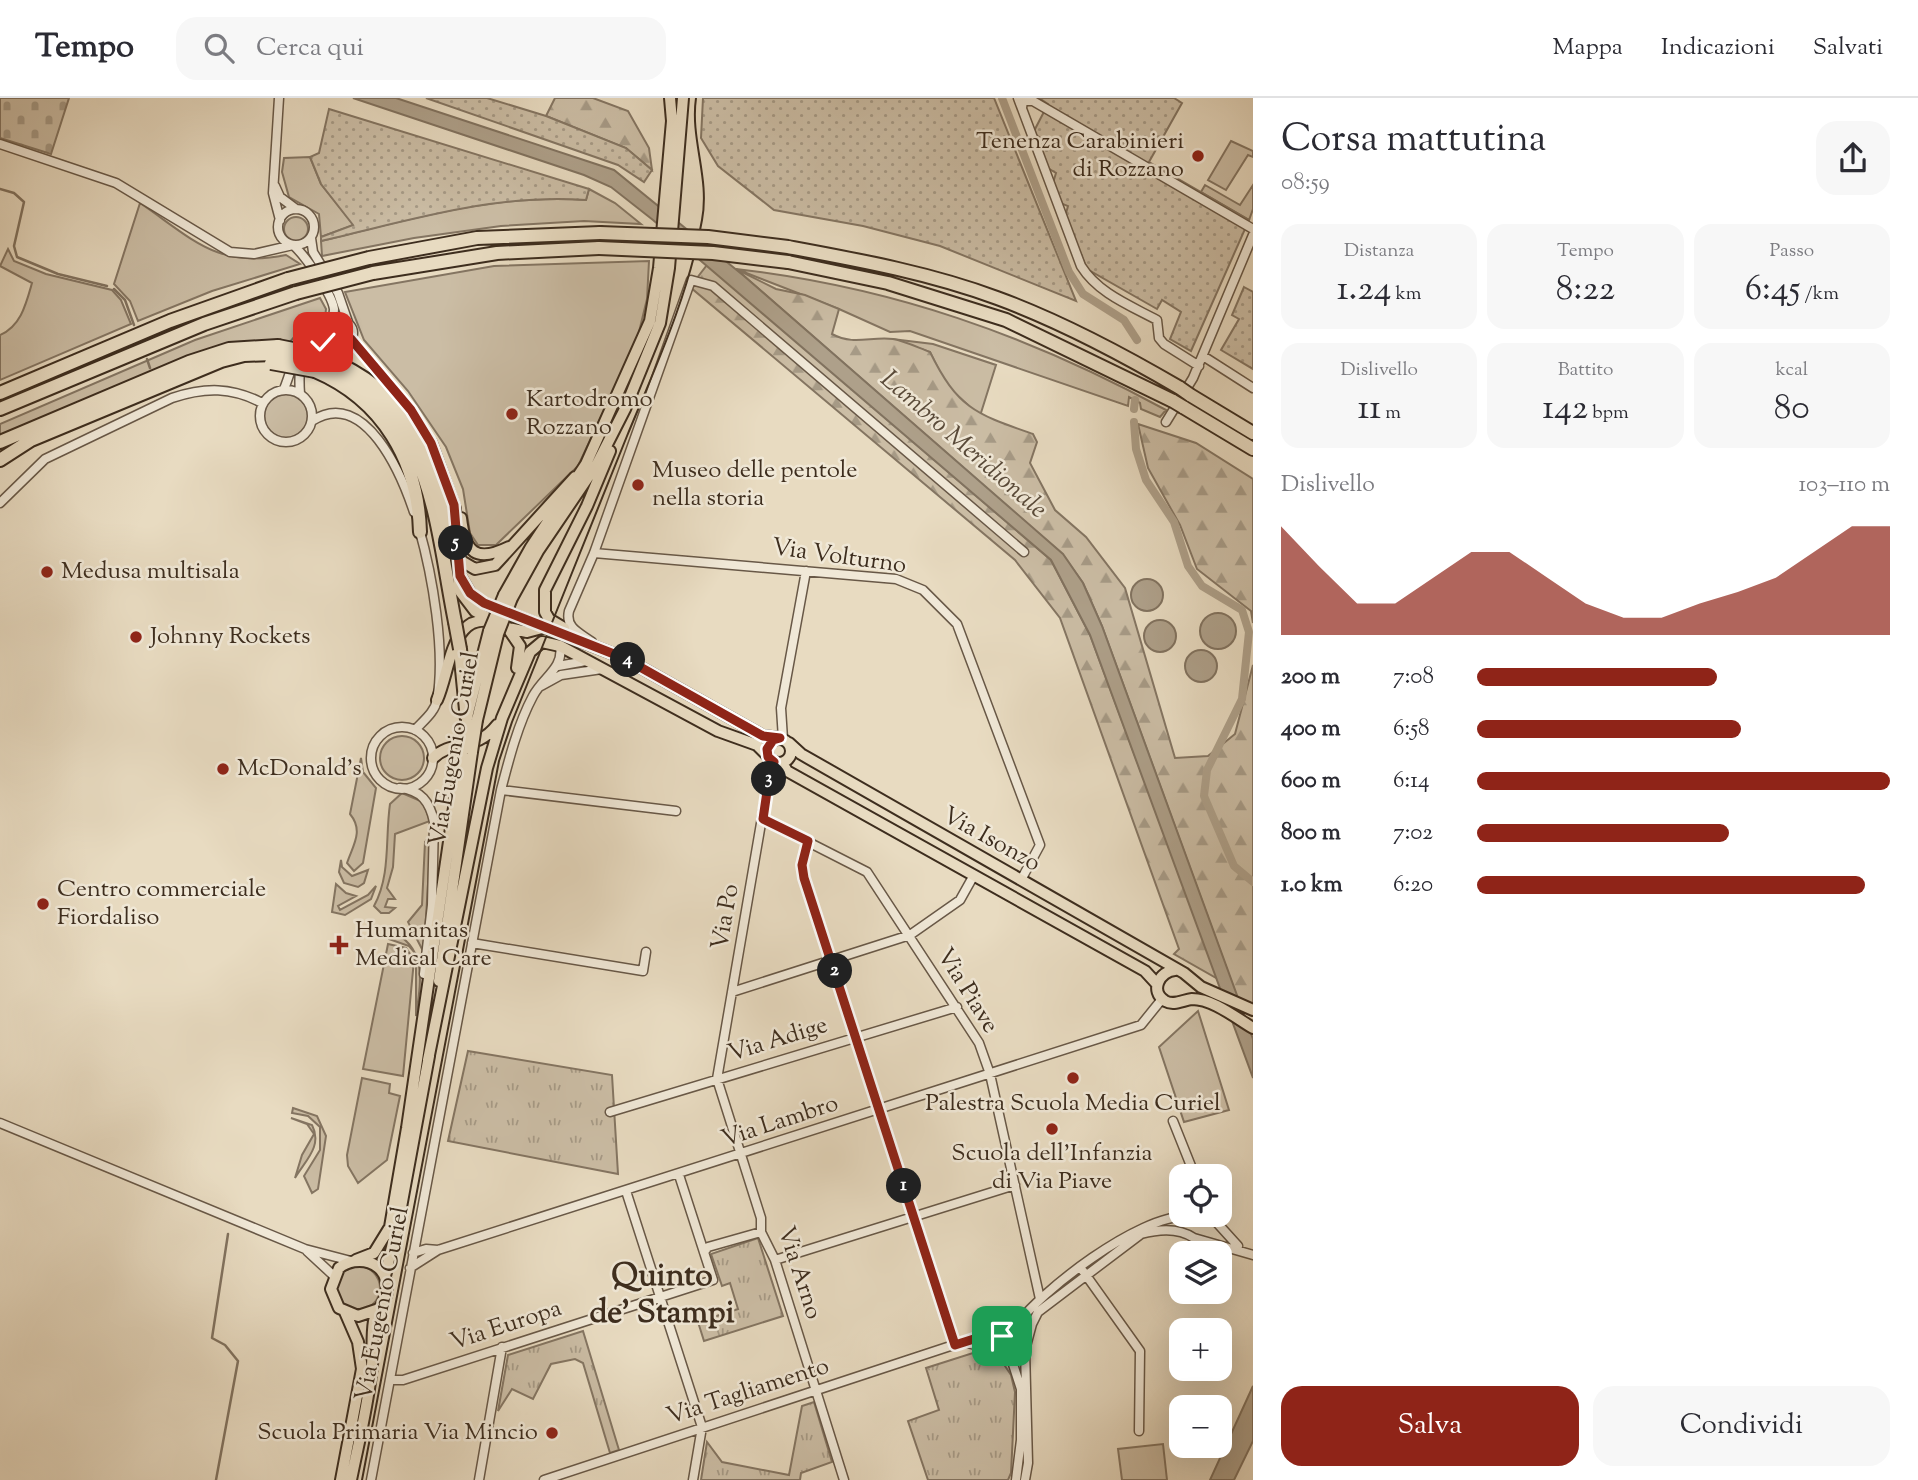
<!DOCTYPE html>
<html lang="it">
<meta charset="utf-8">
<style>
body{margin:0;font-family:"Sorts Mill Goudy",serif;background:#f7f7f7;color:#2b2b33;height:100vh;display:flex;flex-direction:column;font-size:26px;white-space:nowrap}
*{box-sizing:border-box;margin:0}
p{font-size:23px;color:#7c7c81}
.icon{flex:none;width:38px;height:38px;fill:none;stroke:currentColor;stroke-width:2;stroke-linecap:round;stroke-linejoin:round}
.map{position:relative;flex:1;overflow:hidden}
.details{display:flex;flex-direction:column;background:#fff;width:665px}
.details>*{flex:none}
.buttons{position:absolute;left:1169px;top:1066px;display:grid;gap:14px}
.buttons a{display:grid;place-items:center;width:63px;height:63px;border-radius:14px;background:#fff;box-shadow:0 7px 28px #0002;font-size:35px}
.pin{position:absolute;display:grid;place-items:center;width:60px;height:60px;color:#fff;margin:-30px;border-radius:14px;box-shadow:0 4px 10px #0006}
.km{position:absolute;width:35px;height:35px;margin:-18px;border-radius:50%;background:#222;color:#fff;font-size:19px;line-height:35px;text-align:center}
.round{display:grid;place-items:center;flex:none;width:74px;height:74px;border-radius:21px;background:#f7f7f7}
.headline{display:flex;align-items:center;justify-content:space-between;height:119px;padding:0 28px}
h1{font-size:38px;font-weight:600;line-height:52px}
.figures{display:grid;grid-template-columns:repeat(3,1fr);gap:10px;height:119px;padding:7px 28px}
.figures div{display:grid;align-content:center;border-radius:18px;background:#f7f7f7;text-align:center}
.figures b{font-size:35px;font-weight:600}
.figures small{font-size:19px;font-weight:400}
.figures p{font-size:19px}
.chart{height:196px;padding:14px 28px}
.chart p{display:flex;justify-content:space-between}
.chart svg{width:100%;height:126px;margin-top:7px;fill:#8f2418;opacity:.7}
.action{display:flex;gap:14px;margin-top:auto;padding:14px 28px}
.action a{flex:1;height:80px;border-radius:21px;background:#8f2418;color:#fff;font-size:28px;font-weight:600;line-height:80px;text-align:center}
.action a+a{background:#f7f7f7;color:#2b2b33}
ul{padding:0 28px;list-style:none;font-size:23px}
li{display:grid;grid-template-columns:112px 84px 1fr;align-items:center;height:52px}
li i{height:18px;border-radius:9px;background:#8f2418}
header{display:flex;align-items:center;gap:42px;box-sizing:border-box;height:98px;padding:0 35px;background:#fff;border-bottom:2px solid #e1e1e2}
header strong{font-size:33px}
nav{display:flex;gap:38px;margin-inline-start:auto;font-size:24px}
.search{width:490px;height:63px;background:#f7f7f7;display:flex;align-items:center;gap:18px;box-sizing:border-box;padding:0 24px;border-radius:21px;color:#7c7c81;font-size:26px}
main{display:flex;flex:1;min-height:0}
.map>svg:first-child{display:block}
.grass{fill:#cbbda5;stroke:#847562;stroke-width:2}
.forest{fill:url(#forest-firs);stroke:#847562;stroke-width:2}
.cemetery{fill:url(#cemetery-stones);stroke:#847562;stroke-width:2}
.park{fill:url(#park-tufts);stroke:#847562;stroke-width:2}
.garden{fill:url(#garden-dots);stroke:#847562;stroke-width:2}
.water{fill:#aea08a;stroke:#81725f;stroke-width:2}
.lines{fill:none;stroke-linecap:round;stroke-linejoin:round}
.stream{stroke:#81725f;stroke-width:2.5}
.canal{stroke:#aea08a;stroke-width:8}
.minor-casing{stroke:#685847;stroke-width:11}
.major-casing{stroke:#3d2d1e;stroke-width:14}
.highway-casing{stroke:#3d2d1e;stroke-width:16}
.minor{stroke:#f0e8d7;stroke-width:8}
.major{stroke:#e8dbc1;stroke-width:10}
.highway{stroke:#e8dbc1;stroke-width:12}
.tram{stroke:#3d2d1e;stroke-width:2}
.major-bridge-casing{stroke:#3d2d1e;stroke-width:14;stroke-linecap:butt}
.highway-bridge-casing{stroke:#3d2d1e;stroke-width:16;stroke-linecap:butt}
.major-bridge{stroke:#e8dbc1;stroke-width:10}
.highway-bridge{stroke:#e8dbc1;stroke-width:12}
.route-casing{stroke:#fff;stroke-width:14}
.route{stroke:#8f2418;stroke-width:9}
.poi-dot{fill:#8f2418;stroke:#f0e8d7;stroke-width:2.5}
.labels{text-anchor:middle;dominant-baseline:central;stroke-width:5;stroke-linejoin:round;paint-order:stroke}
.poi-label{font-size:24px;fill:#3d2d1e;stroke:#f0e8d7;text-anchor:start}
.street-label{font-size:24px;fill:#3d2d1e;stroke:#f0e8d7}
.water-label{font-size:26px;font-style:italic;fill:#594a39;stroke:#f0e8d7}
.district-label{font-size:32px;font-weight:bold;fill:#3d2d1e;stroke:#f0e8d7}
</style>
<header>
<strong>Tempo</strong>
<div class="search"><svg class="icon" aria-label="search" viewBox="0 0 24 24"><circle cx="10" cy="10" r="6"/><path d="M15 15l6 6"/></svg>Cerca qui</div>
<nav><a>Mappa</a><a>Indicazioni</a><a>Salvati</a></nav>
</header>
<main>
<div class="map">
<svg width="1253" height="1382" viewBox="0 0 1253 1382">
<defs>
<pattern id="forest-firs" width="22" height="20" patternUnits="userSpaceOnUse" patternTransform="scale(1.75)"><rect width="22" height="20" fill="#cbbda5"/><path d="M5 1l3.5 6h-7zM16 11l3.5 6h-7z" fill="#a69a86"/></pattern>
<pattern id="cemetery-stones" width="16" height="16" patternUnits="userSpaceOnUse" patternTransform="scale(1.75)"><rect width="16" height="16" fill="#cbbda5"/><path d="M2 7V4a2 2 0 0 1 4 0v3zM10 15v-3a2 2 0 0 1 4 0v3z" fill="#a69a86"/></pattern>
<pattern id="park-tufts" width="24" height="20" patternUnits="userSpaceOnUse" patternTransform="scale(1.75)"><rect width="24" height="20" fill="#cbbda5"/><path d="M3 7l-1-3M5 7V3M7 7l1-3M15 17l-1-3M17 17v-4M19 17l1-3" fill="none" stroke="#a69a86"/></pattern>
<pattern id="garden-dots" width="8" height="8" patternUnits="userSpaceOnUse" patternTransform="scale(1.75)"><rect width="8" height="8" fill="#cbbda5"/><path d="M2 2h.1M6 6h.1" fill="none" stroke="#a69a86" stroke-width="1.8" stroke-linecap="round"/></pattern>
</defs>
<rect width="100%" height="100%" fill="#e8dbc1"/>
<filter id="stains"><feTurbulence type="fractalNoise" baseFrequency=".00286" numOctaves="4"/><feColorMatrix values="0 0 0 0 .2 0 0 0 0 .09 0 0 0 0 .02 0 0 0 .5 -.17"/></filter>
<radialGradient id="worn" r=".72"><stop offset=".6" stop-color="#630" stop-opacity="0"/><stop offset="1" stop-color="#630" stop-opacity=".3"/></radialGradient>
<path class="grass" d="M1231,43L1253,53V59L1248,57L1226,92L1208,82Z
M310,59L321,86L354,127L321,139L319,116L289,99L282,74L284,60Z
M1205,87L1240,107L1253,87V111L1249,122L1201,94Z
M589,91L615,105L641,126L584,123L501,128L414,140L322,158L321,143C408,122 496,95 586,102Z
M140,105C193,141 217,171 286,157L300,166L212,193L138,223L130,203L114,186Z
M284 131a12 12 0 1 1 24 0a12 12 0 1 1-24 0Z
M8,151L14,163L46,176L112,192L121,202L131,226L0,282V237C21,228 26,206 32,185L0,168Z
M649,163L647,201L637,242L578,368L496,447H478L470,435L463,391L446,349L408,293L364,242L345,194L494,168Z
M736,171C892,189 1028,237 1166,312L1160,319L1141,311L1140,305L1129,299L1128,308L910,233L890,234L839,211Z
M320,200L326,211L325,220L301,231L289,245L253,243L227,247L0,340V326L195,242Z
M892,241L933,246L996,267L980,318L946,287L930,254Z
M264 318a22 22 0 1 1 44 0a22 22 0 1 1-44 0Z
M380 660a22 22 0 1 1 44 0a22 22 0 1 1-44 0Z
M361,660L363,674L376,690L363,765L354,773L347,765C353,747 364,733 350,716Z
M402,695L423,704L430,723L395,736L393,769L387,790L395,801H388L385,809L395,810L389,815H381L374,808C391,777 385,740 390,706Z
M431,735L424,853H423L408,824L422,807L425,744Z
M341,762L342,769L352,778L368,772L364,785L358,789L344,785L339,774Z
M336,786L346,795L356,798L338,808L340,812L368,797L376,788L371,801L345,817L332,814Z
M390,832C428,850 421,883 416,918V856L409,848L389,841Z
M388,846L406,850L414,862L403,978L363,971Z
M1198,913L1229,1012L1184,1024L1159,949Z
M362,980L390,986L389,995L400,998L387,1062L358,1085L348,1068L347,1057Z
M293,1010L317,1018L326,1038L318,1091L312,1095L304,1078L320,1052V1029L308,1018L292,1015Z
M291,1020L312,1027C323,1048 305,1063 295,1080L302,1057L314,1036L307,1026Z
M336 1190a22 22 0 1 1 44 0a22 22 0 1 1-44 0Z
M1163,1346L1167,1382H1122L1118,1351Z"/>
<path class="forest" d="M555,0H593L628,13L649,50L652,72L626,50L546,18Z
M707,167L1051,462L1090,537L1218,881L1174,856L1179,851L1060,520L1015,462L690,189Z
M736,171L776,191L805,197L839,211L832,236C854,248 871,238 893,241C905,243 919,250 930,254C958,311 976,316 1033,336L1037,344L1030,365L1055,412L1086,439L1125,490L1175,660L1208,658L1235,636L1253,567V906L1237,899L1102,528L1083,485L1062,456Z
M1138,326L1196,345L1253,381V525L1251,513L1197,471L1180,427L1148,370Z"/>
<path class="cemetery" d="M0,0H69L51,56L0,40Z"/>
<path class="park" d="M468,953L612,977L618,1076L448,1043Z
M758,1140L783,1218L704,1243L698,1224L738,1211L730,1185L722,1188L711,1156Z
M583,1233L619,1352L610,1355L583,1265L575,1261L551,1266L533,1301L512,1291L498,1313L508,1257Z
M976,1254L1001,1262L1011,1277L1015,1294L1011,1375L1008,1382H928L908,1323L939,1312L926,1270Z
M814,1304L832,1364L801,1375L800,1382H701L707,1344L722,1364L789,1377L802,1308Z"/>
<path class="garden" d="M426,0H487L546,18L626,50L652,72L644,84L618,67Z
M703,0H994L1076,203L940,148L863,128L774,112L718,68L701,40Z
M1039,0H1174L1182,5L1149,64L1249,122L1191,253L1170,241L1181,214L1162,202L1157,211L1087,171L1065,119L1068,108L1060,105L1053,85L1056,75L1046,69L1039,52L1044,42L1033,35L1048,6Z
M329,11L589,91L586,102C496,95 408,123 321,143V139L353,127L321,86L310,59L319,55Z
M1244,189L1253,194V271L1221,252L1239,221L1232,217Z"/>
<path class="water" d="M353,0H396L614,72L744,178L1063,456L1083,485L1102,528L1253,941V980L1090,537L1051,462L653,122L611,89L584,77Z
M1131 497a16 16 0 1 1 32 0a16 16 0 1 1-32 0Z
M1200 533a18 18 0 1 1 36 0a18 18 0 1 1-36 0Z
M1144 538a16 16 0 1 1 32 0a16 16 0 1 1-32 0Z
M1185 568a16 16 0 1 1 32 0a16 16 0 1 1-32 0Z
M1253,1288V1343L1234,1382H1210Z"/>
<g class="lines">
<path class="stream" d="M0,91L14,95L24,104L14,148L17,159L58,176L107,188
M114,191L125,202L134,227
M147,261L150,270
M216,1382L238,1263L225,1247L212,1240L228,1136"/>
<path class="canal" d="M1002,0L1069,174L1083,196L1124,222L1137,242
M1134,311L1135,302
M1134,324L1136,351L1146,382L1174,424L1188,468L1202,488L1242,512L1249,534L1242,601L1207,672L1204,698L1234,768L1253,784"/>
<g class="minor-casing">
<path id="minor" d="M279,0L273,95L280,122
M1018,0L1081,168C1098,195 1129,207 1157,222L1159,240L1164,246L1199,268
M1022,10L1023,3H1033L1253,131
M0,46L116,85L230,154L254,156L293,147C304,156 332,196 334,211C334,216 332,223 331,228
M275,88L280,99L296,111
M278 129a18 18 0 1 1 36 0a18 18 0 1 1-36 0Z
M311,140L313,154L338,195L349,227
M329 235a12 12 0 1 1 24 0a12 12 0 1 1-24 0Z
M351,241L411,312L431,345
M1203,258L1253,290
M284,291C297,259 292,245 329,233
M260 318a26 26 0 1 1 52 0a26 26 0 1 1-52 0Z
M300,296C298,268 299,241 333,245
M312,323C365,288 402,378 414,414
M1166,324L1193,280L1253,137
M0,405L45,361L172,300C205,289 232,289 262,305
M594,455L896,481L923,492L957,526L1040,747L1021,782
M592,544C580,535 565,530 569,513L594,455L691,182L713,188L1024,454
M558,568L586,563
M541,588L561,577L602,571
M371 660a31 31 0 1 1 62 0a31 31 0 1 1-62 0Z
M415,632C423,623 435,614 437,602C446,554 432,476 419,430
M783,641L781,610L806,473
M774,664L770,673L717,981L761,1120V1134L775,1162L844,1382
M400,690C421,692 430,704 434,724L432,807L424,876
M501,692L676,713
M763,721L867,774L979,945L990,976L1040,1201
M808,743L802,767L804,780L955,1247
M472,845L643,873L646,854
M732,894L910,837L960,802L974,777
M610,1014L957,909
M1173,1023L1195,1078
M0,1025L305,1151L351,1163
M626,1093L702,1329L693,1382
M1209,1116L1238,1148
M307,1153L334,1178
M704,1154L708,1149L761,1134
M413,1155L426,1151L438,1152L1141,927L1162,901
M775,1162L1015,1087
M410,1170L438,1152
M1083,1173L1140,1253L1139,1333
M1013,1231C1041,1192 1138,1118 1187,1118
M1005,1234L1000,1244L1005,1254L1018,1257L1025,1252
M967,1245L1005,1254
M1010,1257L1021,1291V1342L1016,1382
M390,1282H403L713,1182L679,1077
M371,1382L501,692C509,661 518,626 533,598C543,579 564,570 560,548
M479,1382L502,1249
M544,1382L999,1232L1019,1233L1026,1241
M1025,1382L1028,1365L1025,1252L1032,1226L1038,1214L1141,1136C1159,1131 1178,1129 1194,1140L1253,1157"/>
</g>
<g class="major-casing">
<path id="major" d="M431,345L455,411L459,492L475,513L496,524
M461,420C465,455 476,465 509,449
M458,461L475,471L495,467L575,379
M460,478L470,495L480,504L624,560L763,638L781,640
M504,497L531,449L586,366L650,223L659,170L672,23L670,0
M512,500L538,453L597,366L625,311L660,225L669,170L683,0
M508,530L527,534L546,529
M564,530L549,521L545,514V492L587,408L610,353
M437,602C452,568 451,502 507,529L520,548L517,570
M468,615L489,533
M477,622L498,536
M767 653a12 12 0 1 1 24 0a12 12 0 1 1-24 0Z
M789,645L801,656L1184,875L1201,889L1253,912
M433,660C452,641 476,654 497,627
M782,665L787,673L1145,873L1157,886
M1175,872C1160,873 1149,893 1165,903C1174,908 1183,902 1192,901C1213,901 1236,920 1253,930
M439,883L472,654
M428,962L487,670L502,620L530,554L542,544L560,548L718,633L757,647L768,658
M356,1162L374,1155L390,1129L407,1030L462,655
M385,1178L399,1120L429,958
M341,1382L362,1271L358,1244L345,1214
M351,1382C358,1347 367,1312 371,1276C374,1259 371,1240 374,1223C377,1210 388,1203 387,1189C386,1163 357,1156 339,1170L331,1191L339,1210L358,1218L379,1211"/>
</g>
<g class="highway-casing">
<path id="highway" d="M788,149C858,162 930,175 997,200C1060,223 1122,256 1180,290
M369,160L477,140L600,135
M788,164L888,185L1006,222L1173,303
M373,175L497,155L599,150
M328,261C420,299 428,365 456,448
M316,265C433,310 434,419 455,524
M315,273C383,302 418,363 420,434
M0,295L170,223L288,181
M1190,297L1253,335
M1183,309L1253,351
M0,311L204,226L296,195
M0,344L189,264L229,251L278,248
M0,362L31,342L221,263L244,257L273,256
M460,551L467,622"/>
</g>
<use href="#minor" class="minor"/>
<use href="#major" class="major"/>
<use href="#highway" class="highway"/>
<path class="tram" d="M362,1382L499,663L512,624C550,529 589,433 627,338C656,268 689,196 702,122C710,80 690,41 696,0"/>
<g class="major-bridge-casing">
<path id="major-bridge" d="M489,533L504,497
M498,536L512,500
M472,654L477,622
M462,655L467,622"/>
</g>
<g class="highway-bridge-casing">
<path id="highway-bridge" d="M600,135L708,139L788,149
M599,150L713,155L788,164
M288,181L369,160
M296,195L373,175
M278,248L303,253
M273,256L316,265
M271,265L315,273
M1180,290L1190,297
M1173,303L1183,309
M455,524L460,551"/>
</g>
<use href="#major-bridge" class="major-bridge"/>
<use href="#highway-bridge" class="highway-bridge"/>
</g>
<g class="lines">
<g class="route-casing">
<path id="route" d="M323,244L343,247L351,241L411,312L431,345L454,407L460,478L470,495L484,505L624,560L763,638L780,640L773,642L767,651L768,659L774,664L770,673L763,721L808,743L802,767L804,780L955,1247L999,1233L1005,1234L1002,1238"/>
</g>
<use href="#route" class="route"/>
</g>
<g class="poi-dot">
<circle cx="1198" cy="58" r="7"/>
<circle cx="512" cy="316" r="7"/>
<circle cx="638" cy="387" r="7"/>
<circle cx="47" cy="474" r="7"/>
<circle cx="136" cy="539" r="7"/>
<circle cx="223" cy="671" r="7"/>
<circle cx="43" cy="806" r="7"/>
<path d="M335.5 836.5h7v7h7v7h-7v7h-7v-7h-7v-7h7z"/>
<circle cx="1073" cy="980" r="7"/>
<circle cx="1052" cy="1031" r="7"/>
<circle cx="552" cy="1335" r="7"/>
</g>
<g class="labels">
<g class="poi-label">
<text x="1184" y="44" text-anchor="end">Tenenza Carabinieri<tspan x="1184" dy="28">di Rozzano</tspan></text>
<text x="526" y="302">Kartodromo<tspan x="526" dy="28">Rozzano</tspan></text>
<text x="652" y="373">Museo delle pentole<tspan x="652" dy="28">nella storia</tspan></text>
<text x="61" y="474">Medusa multisala</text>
<text x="150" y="539">Johnny Rockets</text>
<text x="237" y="671">McDonald's</text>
<text x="57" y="792">Centro commerciale<tspan x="57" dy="28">Fiordaliso</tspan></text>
<text x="355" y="833">Humanitas<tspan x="355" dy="28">Medical Care</tspan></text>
<text x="1073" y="1006" text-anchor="middle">Palestra Scuola Media Curiel</text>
<text x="1052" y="1056" text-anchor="middle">Scuola dell'Infanzia<tspan x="1052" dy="28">di Via Piave</tspan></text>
<text x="538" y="1335" text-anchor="end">Scuola Primaria Via Mincio</text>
</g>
<g class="street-label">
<text transform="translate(839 459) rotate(8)">Via Volturno</text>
<text transform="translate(455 651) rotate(-80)">Via Eugenio Curiel</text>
<text transform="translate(991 742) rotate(29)">Via Isonzo</text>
<text transform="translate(726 819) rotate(-80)">Via Po</text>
<text transform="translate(967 893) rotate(58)">Via Piave</text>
<text transform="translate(778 942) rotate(-17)">Via Adige</text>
<text transform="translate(780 1024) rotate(-18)">Via Lambro</text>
<text transform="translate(799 1175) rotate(72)">Via Arno</text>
<text transform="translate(383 1206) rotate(-79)">Via Eugenio Curiel</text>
<text transform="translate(506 1228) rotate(-18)">Via Europa</text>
<text transform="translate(748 1294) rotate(-18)">Via Tagliamento</text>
</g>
<g class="water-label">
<text transform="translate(963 347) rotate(41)">Lambro Meridionale</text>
</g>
<g class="district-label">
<text x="662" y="1179">Quinto<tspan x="662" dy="37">de' Stampi</tspan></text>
</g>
</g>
<rect width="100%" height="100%" filter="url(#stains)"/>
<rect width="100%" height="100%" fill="url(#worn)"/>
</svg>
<div class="buttons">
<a><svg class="icon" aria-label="locate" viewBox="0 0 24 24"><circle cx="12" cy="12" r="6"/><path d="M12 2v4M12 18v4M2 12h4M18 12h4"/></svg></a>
<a><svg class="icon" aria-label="layers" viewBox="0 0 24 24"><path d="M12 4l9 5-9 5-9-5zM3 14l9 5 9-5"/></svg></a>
<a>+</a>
<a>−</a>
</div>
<div class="pin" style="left:1002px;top:1238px;background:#1e9e55"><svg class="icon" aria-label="arrive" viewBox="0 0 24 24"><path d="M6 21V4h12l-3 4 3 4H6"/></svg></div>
<div class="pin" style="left:323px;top:244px;background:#d93025"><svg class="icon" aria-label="check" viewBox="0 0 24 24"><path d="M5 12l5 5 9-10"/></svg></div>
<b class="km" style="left:904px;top:1088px">1</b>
<b class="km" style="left:835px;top:873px">2</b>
<b class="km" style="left:769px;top:681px">3</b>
<b class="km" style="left:628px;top:562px">4</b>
<b class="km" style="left:456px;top:445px">5</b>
</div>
<section class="details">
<div class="headline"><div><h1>Corsa mattutina</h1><p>08:59</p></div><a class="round"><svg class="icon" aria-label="share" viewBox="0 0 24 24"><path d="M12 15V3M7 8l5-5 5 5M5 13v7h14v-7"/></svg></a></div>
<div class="figures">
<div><p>Distanza</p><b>1.24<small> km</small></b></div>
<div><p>Tempo</p><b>8:22</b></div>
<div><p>Passo</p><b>6:45<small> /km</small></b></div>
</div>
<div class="figures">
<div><p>Dislivello</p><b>11<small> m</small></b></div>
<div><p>Battito</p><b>142<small> bpm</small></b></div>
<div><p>kcal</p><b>80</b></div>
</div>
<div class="chart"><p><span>Dislivello</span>103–110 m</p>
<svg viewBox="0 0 160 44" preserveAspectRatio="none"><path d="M0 44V6L10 20L20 33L30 33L40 24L50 15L60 15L70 24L80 33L90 38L100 38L110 33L120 29L130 24L140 15L150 6L160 6V44z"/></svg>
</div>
<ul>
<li><b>200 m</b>7:08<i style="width:58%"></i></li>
<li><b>400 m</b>6:58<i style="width:64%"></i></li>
<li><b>600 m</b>6:14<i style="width:100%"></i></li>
<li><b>800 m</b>7:02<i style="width:61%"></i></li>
<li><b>1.0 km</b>6:20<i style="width:94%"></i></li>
</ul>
<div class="action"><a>Salva</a><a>Condividi</a></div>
</section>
</main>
